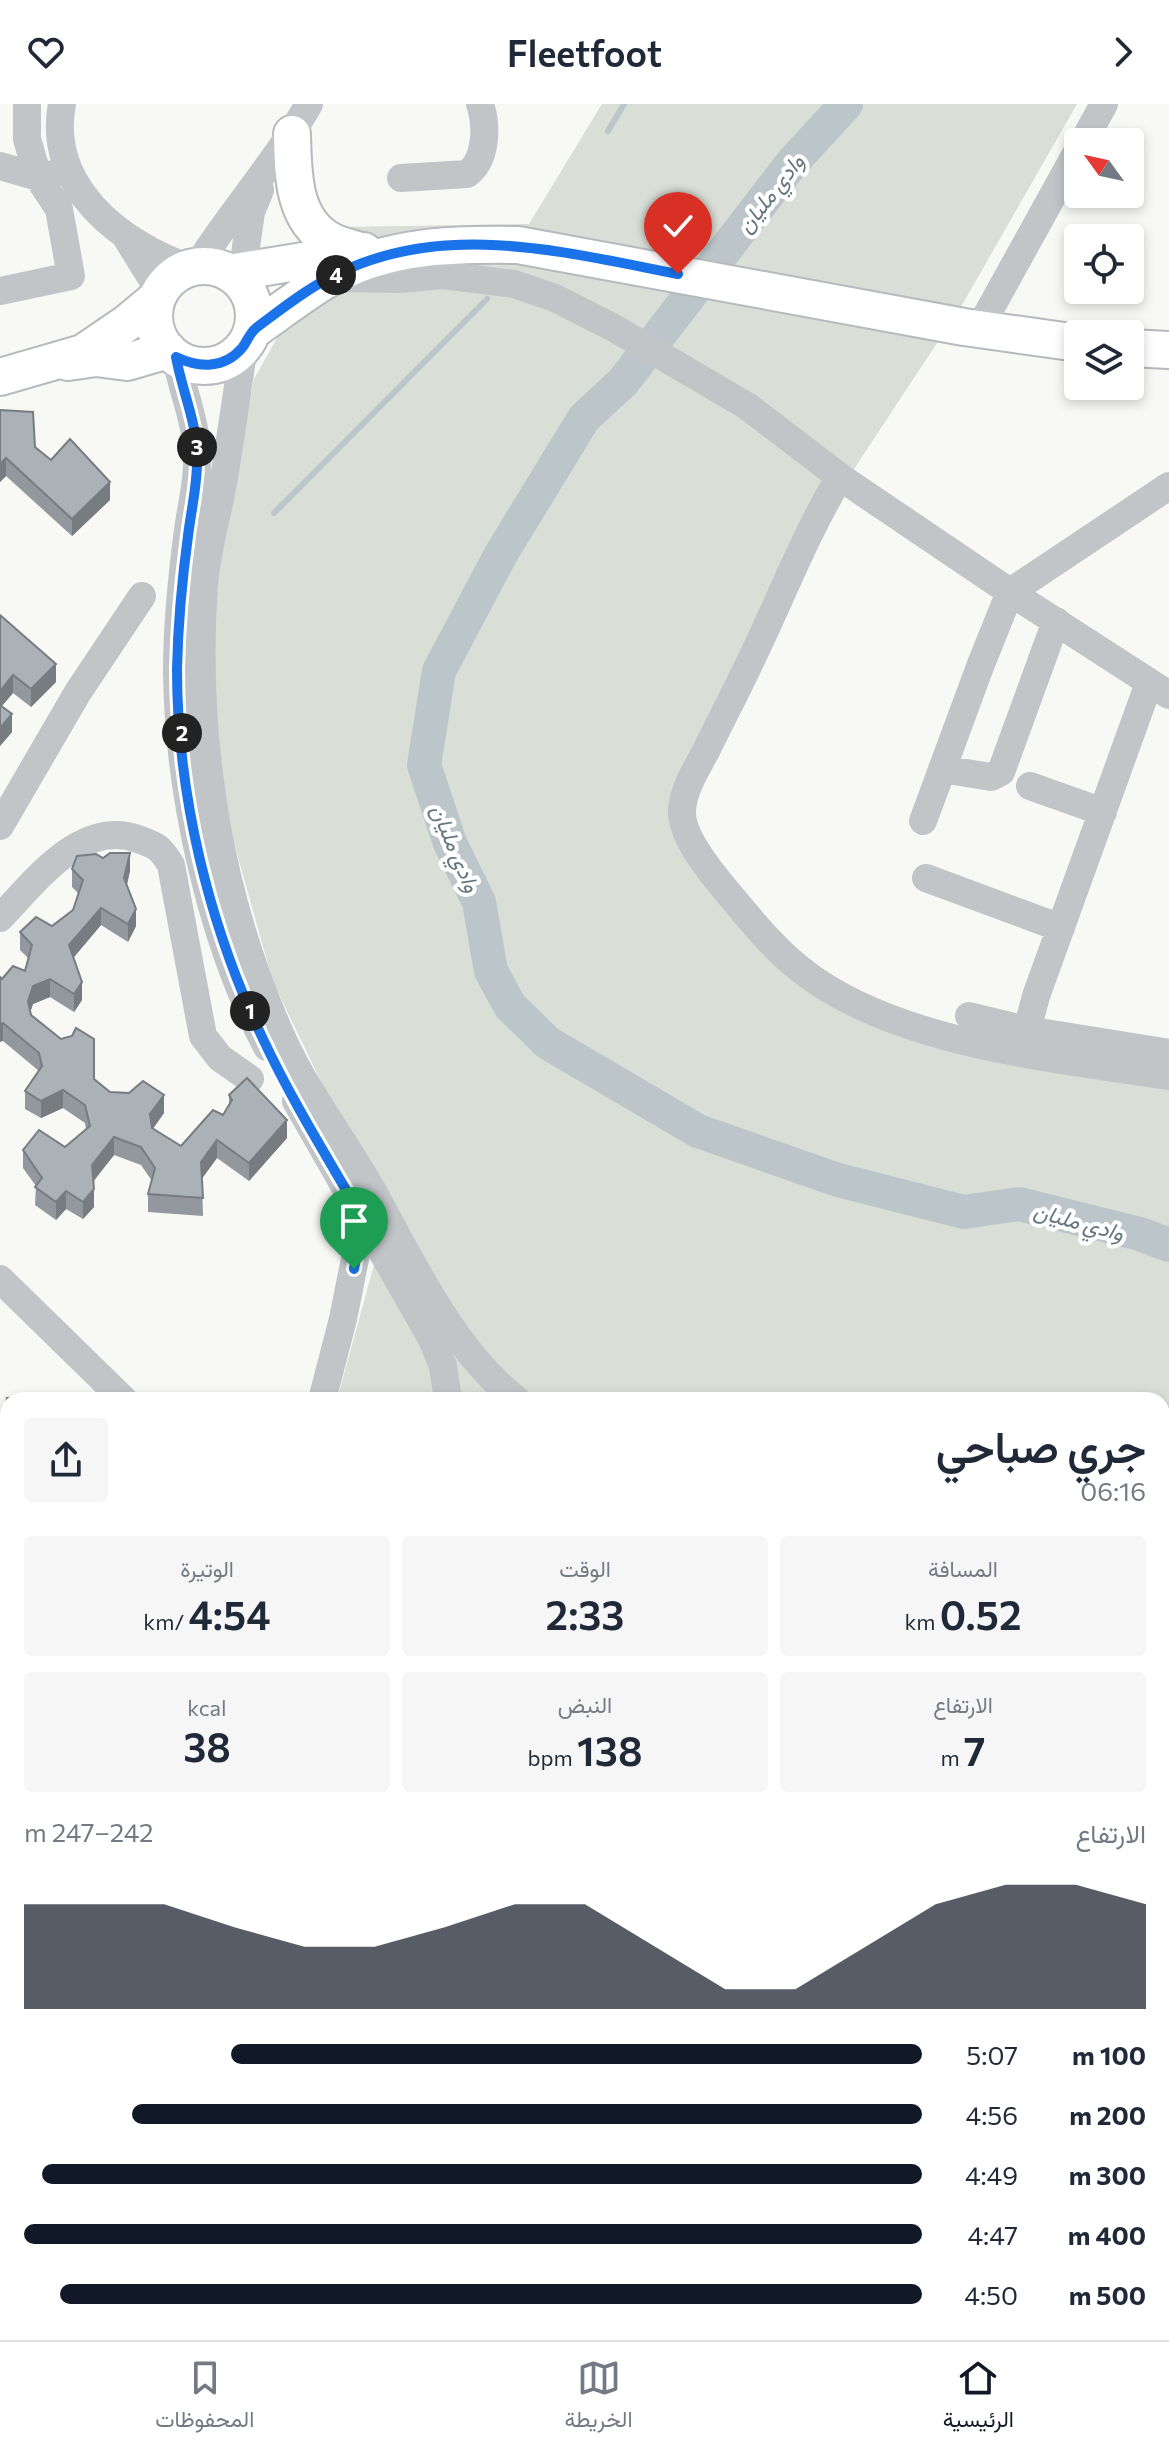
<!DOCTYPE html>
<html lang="ar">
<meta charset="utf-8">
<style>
body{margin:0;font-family:Commissioner,Vazirmatn,sans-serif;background:#f6f6f7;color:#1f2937;direction:rtl;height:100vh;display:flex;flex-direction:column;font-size:30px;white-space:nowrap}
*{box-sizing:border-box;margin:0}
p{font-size:26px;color:#747a83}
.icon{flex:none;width:44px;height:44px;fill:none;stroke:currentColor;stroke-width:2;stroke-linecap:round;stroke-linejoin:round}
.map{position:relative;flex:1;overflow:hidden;direction:ltr}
.sheet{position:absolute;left:0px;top:1288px;width:1170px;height:948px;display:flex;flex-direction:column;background:#fff;border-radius:24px 24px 0 0;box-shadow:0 4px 12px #0003;direction:rtl}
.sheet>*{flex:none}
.needle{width:52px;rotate:303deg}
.fabs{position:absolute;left:1064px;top:24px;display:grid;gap:16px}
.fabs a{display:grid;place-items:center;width:80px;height:80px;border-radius:8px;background:#fff;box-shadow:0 4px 12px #0003;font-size:40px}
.pin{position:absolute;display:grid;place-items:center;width:68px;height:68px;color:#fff;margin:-82px -34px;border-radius:50% 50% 50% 0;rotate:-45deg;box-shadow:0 0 8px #0007}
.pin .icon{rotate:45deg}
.km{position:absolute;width:40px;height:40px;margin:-20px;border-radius:50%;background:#222;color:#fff;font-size:22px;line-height:40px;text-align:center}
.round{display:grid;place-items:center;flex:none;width:84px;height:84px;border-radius:8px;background:#f6f6f7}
.head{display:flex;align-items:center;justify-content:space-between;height:136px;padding:0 24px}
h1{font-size:44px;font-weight:600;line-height:60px}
.stats{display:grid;grid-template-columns:repeat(3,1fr);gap:12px;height:136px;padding:8px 24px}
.stats div{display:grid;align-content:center;border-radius:8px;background:#f6f6f7;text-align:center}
.stats b{font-size:40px;font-weight:600}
.stats small{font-size:22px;font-weight:400}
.stats p{font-size:22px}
.chart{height:224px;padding:16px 24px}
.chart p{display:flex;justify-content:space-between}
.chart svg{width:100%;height:144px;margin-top:8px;fill:#111827;opacity:.7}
ul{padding:0 24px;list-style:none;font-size:26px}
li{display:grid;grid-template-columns:128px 96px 1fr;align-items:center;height:60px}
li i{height:20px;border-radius:10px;background:#111827}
header{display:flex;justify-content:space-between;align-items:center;height:104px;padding:0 24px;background:#fff;font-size:36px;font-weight:600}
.tab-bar{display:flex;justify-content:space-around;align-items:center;height:112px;border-top:2px solid #e0e1e3;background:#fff;font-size:22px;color:#747a83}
.tab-bar a{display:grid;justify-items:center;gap:4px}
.tab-bar .current{color:#111827}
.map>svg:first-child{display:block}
.green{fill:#d9ded6}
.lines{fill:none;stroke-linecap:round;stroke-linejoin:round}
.stream{stroke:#bbc5ca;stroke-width:6}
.river{stroke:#bbc5ca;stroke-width:34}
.major-casing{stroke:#b6babe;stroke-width:40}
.minor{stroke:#c1c5c8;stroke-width:28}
.major{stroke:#fff;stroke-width:36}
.wall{fill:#92989d}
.shaded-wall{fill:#777c80}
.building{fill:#aab1b7;stroke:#777c80;stroke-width:2}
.route-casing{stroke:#fff;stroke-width:16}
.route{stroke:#1a73e8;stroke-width:10}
.labels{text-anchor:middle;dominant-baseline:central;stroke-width:8;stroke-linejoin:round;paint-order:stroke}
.water-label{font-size:22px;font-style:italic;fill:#647780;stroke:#fff}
</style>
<header><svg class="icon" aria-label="forward" viewBox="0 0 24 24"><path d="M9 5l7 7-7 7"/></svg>Fleetfoot<svg class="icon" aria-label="heart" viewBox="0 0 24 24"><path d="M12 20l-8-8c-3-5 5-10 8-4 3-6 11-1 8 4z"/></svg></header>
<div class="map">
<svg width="1169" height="2236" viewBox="0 0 1169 2236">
<rect width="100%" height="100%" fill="#f8f8f5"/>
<path class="green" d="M602,0H1077L962,201L854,365L681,677L674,712L858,913L1169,981V2236H0V2146L8,2144V2228H1162V1296H337L392,1095L328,992L273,878L236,746L217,653L211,563L217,476L254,275L339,123L529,120Z"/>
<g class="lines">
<path class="stream" d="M608,27L624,0
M274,409L487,195"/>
<path class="river" d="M846,0L792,59L623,278L584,314L501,450L439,567L424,661L450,739L479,798L491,867L510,902L548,939L698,1027L838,1076L964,1108L1019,1100L1140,1130L1169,1141"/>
<g class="major-casing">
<path id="major" d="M292,30C293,68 292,117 331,137C340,142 352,144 361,147
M154 212a50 50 0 1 1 100 0a50 50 0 1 1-100 0Z
M229,169L364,147
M252,227C277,210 302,190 329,174C387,141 453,140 518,141L964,223L1078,239
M1130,244L1169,246
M68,258L96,254L127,258L168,246
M0,273L83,249L127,219L157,194"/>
</g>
<path class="minor" d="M62,0C46,83 121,140 190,164
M1083,38L1104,0
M0,62L38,73L54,70
M401,74L467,70C487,56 487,21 480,0
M126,133L160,188
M197,162C232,107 276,58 309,0
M336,174L400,175L442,171L514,180L555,194L614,224L747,302L840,373L1010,488L1169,591
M241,178L251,108L260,86
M0,187L71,172L59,105L38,73L27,35V0
M979,225L1078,46
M244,242C237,287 231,333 223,379C217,412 207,446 204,480C193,635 219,797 284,938C308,990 343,1035 371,1084C409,1152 453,1248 517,1296
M176,253C182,287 197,318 197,354C198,377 191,403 188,426C182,472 177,519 177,566C178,687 210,835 267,943
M840,373C804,432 780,497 750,558C736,588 721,616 707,645C697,664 683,685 682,707C681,733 713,771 729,790C751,816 773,844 800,865C891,939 1056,955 1169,972
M942,665L991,673L1001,668L1056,517
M1030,682L1103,708
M923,717L981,560L1010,488L1169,382
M0,722L78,588L142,492
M926,774L1061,824
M0,814C34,779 81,714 138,735C157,742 160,743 171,761L203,932L220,954L250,975
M969,912L1027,926L1036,892L1149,579
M1027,926L1169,949
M296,997L432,1235L443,1262L448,1296
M0,1175L124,1296
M322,1296L343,1215L363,1115
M1162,1393L1169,1394
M1162,1441H1169
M1162,1591L1169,1600
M0,1688L8,1680
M1162,2001L1169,1990
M0,2121L8,2120
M476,2228L479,2236
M503,2228L506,2236
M655,2228L656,2236
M848,2236L852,2228"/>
<use href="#major" class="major"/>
</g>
<path class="wall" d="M0,306L35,343L51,356L110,396L72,432L6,372L0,378Z
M0,511L56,578L31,603L13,589L2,602L12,628L0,642Z
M103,754L130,767L127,781L136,822L128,838L101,821L73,854L82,896L74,908L50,893L33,900L30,908L31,911L94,975L110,988L164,1009L153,1025L181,1042L223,1011L229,1002V991L287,1034L249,1077L217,1054L202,1074L203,1112L148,1108V1090L152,1077L141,1061L114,1051L94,1077V1103L83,1115L66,1105L56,1116L35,1101L36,1082L23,1064V1046L65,1043L86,1025L85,1019L63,1004L41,1014L25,1005V987L39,967L3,937L2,875L25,867L28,854L20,846V828L52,822L73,806L78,789L72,783V765Z
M8,1296V1384H3L0,1368V1313L4,1314Z
M8,1444V1545H6L5,1522L0,1521V1467H3Z
M0,1731L8,1732V1895L0,1896Z
M0,1956L8,1957V2059L0,2058Z"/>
<path class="shaded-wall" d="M6,354V372L0,378V360Z
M110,378V396L72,432V415Z
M56,560V578L31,603V585Z
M13,571V589L0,604V587Z
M12,610V628L0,642V624Z
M130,749V767L124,791V774Z
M101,804V821L69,859V841Z
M136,805V822L128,838V820Z
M50,875V893L33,900L28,915V897L33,882Z
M82,878V896L74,908V890Z
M3,919V937L0,938V920Z
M63,986V1004L41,1014V997Z
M164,991V1009L150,1028V1010Z
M287,1016V1034L249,1077V1059Z
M114,1033V1051L92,1078V1061Z
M217,1036V1054L201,1076V1058Z
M94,1085V1103L83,1115V1098Z
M66,1087V1105L56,1116V1098Z"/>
<path class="building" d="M0,306L33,308L35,343L51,356L70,335L110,378L72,415L6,354L0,360Z
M0,511L56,560L31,585L13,571L0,587Z
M0,601L12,610L0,624Z
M110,749H130L124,774L136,805L128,820L101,804L69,841L82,878L74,890L50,875L33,882L28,897L31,911L61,935L72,932L76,924L94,935V975L110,988L129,989L143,977L164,991L150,1010L152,1024L181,1042L213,1006L223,1011L232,996L229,991L247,974L287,1016L249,1059L217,1036L201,1058L203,1094L148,1090L155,1064L141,1043L114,1033L92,1061L94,1085L83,1098L66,1087L56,1098L35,1083L42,1074L23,1046L39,1026L65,1043L90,1022L85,1001L63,986L41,997L25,987L42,962L39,949L3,919L0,920V873L2,875L13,862L25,867L32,841L20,828L36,813L52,822L73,806L83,776L72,765L77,752L96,750L103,754Z
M91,1292H110L109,1296H91Z
M36,1293V1296H8V1366H3L0,1350V1313L4,1314L7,1294Z
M5,1444H8V1528L6,1527L5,1504H0V1467H3Z
M0,1731L8,1732V1878L0,1879Z
M0,1956L8,1957V2041L0,2040Z"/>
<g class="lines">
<g class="route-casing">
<path id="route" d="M354,1165L363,1115C329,1056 292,997 263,935C209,822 177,691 177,565C178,520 182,476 188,432C191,406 198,379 197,353C197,318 182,287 176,253C199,264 224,265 242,244C247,238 249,230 256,224C279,207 305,186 331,173C441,115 563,148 678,170"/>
</g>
<use href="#route" class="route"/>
</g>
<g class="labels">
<g class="water-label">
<text transform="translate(770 89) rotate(-52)">وادي مليان</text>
<text transform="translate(456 744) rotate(67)">وادي مليان</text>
<text transform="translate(1079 1117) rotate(15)">وادي مليان</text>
</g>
</g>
</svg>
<div class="fabs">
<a><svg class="needle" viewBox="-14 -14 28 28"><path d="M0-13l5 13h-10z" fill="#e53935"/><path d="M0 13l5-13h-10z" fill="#747a83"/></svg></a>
<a><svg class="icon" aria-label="locate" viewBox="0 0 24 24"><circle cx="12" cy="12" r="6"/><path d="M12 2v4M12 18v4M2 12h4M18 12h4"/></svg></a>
<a><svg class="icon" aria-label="layers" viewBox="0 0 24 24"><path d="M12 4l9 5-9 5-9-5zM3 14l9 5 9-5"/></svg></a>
</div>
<div class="pin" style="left:354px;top:1165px;background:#1e9e55"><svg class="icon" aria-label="arrive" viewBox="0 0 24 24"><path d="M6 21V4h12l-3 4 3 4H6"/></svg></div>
<div class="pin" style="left:678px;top:170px;background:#d93025"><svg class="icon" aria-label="check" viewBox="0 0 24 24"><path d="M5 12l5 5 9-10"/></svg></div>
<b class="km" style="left:250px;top:907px">1</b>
<b class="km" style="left:182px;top:629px">2</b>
<b class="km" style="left:197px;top:343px">3</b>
<b class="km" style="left:336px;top:171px">4</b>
<section class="sheet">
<div class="head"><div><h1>جري صباحي</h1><p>06:16</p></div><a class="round"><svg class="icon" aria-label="share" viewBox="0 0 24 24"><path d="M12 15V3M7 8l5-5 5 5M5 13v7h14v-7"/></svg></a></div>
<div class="stats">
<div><p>المسافة</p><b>0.52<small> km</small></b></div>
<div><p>الوقت</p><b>2:33</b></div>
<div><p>الوتيرة</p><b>4:54<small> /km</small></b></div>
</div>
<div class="stats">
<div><p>الارتفاع</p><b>7<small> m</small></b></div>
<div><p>النبض</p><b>138<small> bpm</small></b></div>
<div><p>kcal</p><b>38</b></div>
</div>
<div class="chart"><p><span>الارتفاع</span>242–247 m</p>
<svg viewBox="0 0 160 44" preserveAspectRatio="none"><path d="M0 44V12L10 12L20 12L30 19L40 25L50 25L60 19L70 12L80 12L90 25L100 38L110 38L120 25L130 12L140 6L150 6L160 12V44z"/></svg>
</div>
<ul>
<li><b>100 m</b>5:07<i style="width:77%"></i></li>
<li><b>200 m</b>4:56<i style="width:88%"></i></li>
<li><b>300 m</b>4:49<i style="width:98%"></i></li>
<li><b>400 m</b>4:47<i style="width:100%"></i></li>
<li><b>500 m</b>4:50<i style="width:96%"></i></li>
</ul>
</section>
</div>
<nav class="tab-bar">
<a class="current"><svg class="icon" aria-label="home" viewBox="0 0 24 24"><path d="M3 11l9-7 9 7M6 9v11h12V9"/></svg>الرئيسية</a>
<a><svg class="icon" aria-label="map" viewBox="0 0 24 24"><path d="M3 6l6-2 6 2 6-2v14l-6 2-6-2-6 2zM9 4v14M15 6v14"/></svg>الخريطة</a>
<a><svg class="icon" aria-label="saved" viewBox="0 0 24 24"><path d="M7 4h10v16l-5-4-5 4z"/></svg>المحفوظات</a>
</nav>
